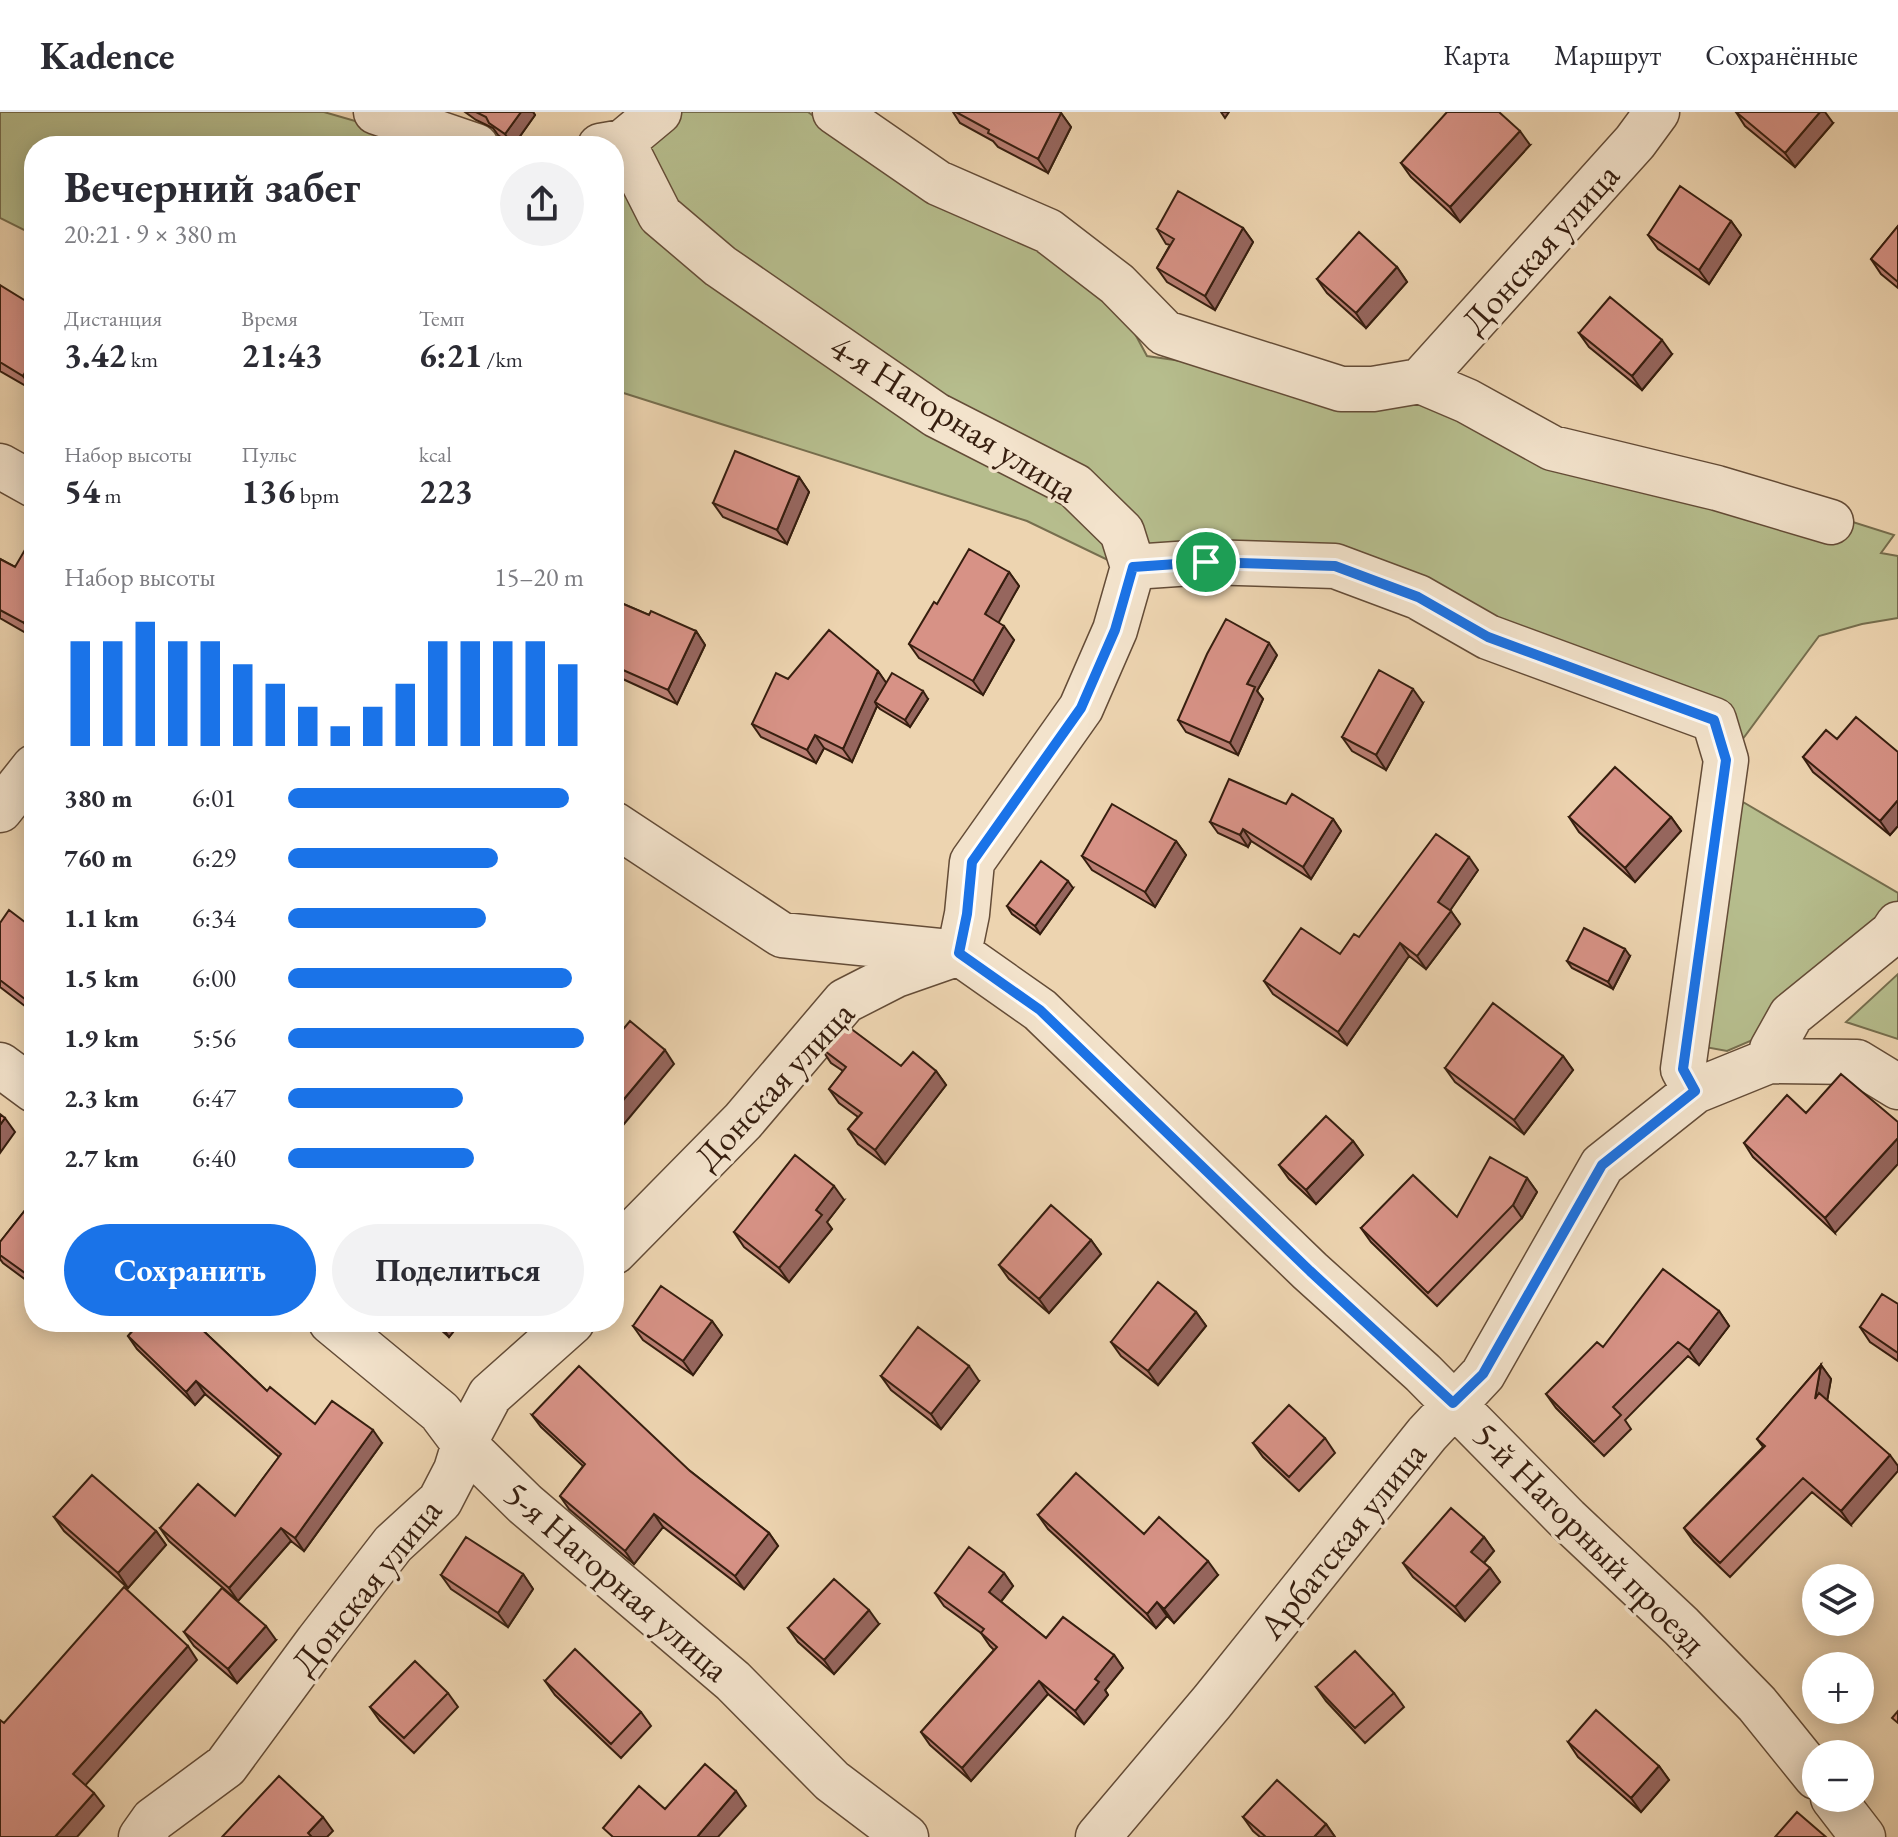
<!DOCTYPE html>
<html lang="ru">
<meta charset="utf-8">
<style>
body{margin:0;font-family:"EB Garamond",serif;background:#f2f2f3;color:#2b2b33;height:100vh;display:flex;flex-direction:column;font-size:30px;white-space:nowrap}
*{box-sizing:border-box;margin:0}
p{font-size:26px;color:#7c7c81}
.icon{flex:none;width:44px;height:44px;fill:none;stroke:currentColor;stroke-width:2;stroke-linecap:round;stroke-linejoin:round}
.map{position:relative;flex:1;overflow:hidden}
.panel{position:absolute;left:24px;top:24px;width:600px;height:1196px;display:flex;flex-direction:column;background:#fff;border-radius:32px;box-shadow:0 4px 20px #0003}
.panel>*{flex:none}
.fabs{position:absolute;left:1802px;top:1452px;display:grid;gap:16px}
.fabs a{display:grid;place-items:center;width:72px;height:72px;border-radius:50%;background:#fff;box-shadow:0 4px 20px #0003;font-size:40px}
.pin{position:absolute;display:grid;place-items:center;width:68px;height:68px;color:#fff;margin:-34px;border:4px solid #fff;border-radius:50%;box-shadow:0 2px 8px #0007}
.round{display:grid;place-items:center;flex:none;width:84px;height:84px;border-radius:42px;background:#f2f2f3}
.summary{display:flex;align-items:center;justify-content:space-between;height:136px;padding:0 40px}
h1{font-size:44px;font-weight:700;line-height:60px}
.stats{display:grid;grid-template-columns:repeat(3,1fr);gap:12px;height:136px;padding:8px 40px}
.stats div{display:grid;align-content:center}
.stats b{font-size:34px;font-weight:700}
.stats small{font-size:22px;font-weight:400}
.stats p{font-size:22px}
.chart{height:224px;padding:16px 40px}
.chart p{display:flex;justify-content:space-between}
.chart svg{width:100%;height:144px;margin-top:8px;stroke:#1a73e8;stroke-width:6}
.primary-button{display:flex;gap:16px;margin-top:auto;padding:16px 40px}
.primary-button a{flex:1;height:92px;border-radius:48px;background:#1a73e8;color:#fff;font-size:32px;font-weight:700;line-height:92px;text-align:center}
.primary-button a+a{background:#f2f2f3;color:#2b2b33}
ul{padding:0 40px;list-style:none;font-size:26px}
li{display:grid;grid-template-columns:128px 96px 1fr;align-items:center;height:60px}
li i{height:20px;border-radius:10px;background:#1a73e8}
header{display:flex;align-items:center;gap:48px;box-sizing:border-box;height:112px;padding:0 40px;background:#fff;border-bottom:2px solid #e1e1e2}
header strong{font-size:38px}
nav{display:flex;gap:44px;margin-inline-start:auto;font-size:28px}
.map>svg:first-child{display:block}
.green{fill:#b6bd8d;stroke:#766e4e;stroke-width:2}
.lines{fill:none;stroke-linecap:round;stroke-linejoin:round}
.minor-casing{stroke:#644c37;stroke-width:47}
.minor{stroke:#f3e3cc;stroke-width:44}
.wall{fill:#b97e73;stroke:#361e0f;stroke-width:2}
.shaded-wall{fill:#96665e;stroke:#361e0f;stroke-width:2}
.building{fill:#d79286;stroke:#361e0f;stroke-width:2}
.route-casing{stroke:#fff;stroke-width:16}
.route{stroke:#1a73e8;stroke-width:10}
.labels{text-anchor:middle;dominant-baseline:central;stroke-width:7;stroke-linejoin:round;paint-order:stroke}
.street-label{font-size:36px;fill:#361e0f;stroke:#f3e3cc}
</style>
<header>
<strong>Kadence</strong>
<nav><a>Карта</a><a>Маршрут</a><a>Сохранённые</a></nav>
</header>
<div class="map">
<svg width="1898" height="1725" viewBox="0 0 1898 1725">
<rect width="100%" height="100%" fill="#edd4b0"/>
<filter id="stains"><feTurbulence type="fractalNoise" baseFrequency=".0025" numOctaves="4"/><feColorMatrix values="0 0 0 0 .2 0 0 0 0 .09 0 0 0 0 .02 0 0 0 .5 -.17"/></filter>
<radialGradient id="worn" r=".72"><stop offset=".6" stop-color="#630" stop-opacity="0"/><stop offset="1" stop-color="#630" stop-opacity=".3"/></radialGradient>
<path class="green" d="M0,0H324L442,34H34V123L0,106Z
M682,0H808L846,28L1047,130L1115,185L1147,244L1444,287L1555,316L1894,423L1881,441L1898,444V506L1862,512L1819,524L1742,628L1493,517L1421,470L1114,451L1027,409L614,278V45L657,23Z
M1743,690L1898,781V795L1762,924L1727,939L1705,935L1713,796Z
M1898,862V927L1846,910Z"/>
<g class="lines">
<g class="minor-casing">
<path id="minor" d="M376,0L476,34
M835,0L938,71L1048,119L1117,172L1165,221L1341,277H1373L1420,269
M623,30L660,103L720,154L936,303L1075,374L1122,420L1133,455
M600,34L623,30L659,0
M1420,269L1467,289L1552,336L1717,376L1831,410
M1420,269L1635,30L1657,0
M0,354L34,373
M1133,455L1206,450L1335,454L1418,485L1488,525L1714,608L1726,648L1683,957L1695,979
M0,698L34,655
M614,712L782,823L959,841L1040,898L1310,1159L1423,1261L1567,1407L1681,1514L1757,1592L1816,1665
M1769,949L1772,937L1791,903L1892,821L1898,812
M0,953L34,978
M614,1140L743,1009L845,889L896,863L959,841L967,802L972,750L1081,596L1115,518L1133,455
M331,1210L440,1300L464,1332L525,1392L733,1569L832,1669L906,1725
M1833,1686L1863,1725
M141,1725L153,1708L226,1654L318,1529L393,1432L440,1389L456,1358L464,1332L490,1283L572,1210
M1098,1725L1212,1590L1427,1322L1483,1262L1602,1053L1695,979L1769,949L1857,950L1898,975"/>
</g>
<use href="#minor" class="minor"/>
</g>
<path class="wall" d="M465,0H533L535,3L513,34L498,23L493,16L476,8Z
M953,0H1059L1061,1L1071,15L1048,61L998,35L993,29L960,11Z
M1736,0L1833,11L1795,55L1745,14Z
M1530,33L1460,110L1411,65L1401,51Z
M1731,109L1741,123L1709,172L1658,137L1648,123Z
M1898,114V176L1881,162L1871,147Z
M1243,116L1253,130L1215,198L1167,170L1157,156L1170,133L1166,132L1157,117Z
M1397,155L1407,170L1366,216L1327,181L1317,167Z
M0,173L33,278L0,259Z
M1579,221L1672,242L1642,278L1589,235Z
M799,365L809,380L787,432L723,405L713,391Z
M34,440V523L33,525L0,506V447L15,455Z
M1009,460L1019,474L998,510L1014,528L983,583L919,546L909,532L937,492Z
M614,488L649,503L696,519L705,533L677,592L614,563Z
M1277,543L1257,579L1263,587L1238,643L1186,620L1178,608Z
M878,559L886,571L928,587L910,615L880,597L877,594L852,650L824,636L816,651L761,625L752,612L788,567Z
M1423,591L1386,658L1352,639L1342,625Z
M1837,627L1898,640V714L1890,723L1813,660L1803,645Z
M1286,692L1333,707L1341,719L1311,767L1251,729L1248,735L1218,721L1210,710Z
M1569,705H1671L1681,719L1635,770L1579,720Z
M1176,729L1186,743L1155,795L1092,758L1082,744Z
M1478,758L1450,798L1460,812L1426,857L1409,844L1347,933L1273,882L1264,869L1340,842L1359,825Z
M1073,776L1040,822L1012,802L1007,794Z
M0,811L34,817V901L0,875Z
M1630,844L1613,877L1572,856L1567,849Z
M821,936L901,954L936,959L946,973L885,1052L858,1032L848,1017L858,1005L839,991L829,977L843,959L831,951Z
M1563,944L1573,958L1524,1022L1455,970L1445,956Z
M1806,1001L1835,1121L1753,1045L1744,1031Z
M1353,1029L1363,1043L1316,1092L1289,1067L1279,1053Z
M1527,1066L1537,1080L1522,1106L1437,1194L1371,1130L1361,1116L1457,1105Z
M34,1087V1174L3,1151L0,1147V1130Z
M844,1088L827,1110L832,1117L789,1170L744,1135L734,1120Z
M1091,1128L1101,1142L1049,1201L1009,1167L999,1153Z
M1898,1192V1249L1870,1230L1860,1215Z
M1719,1199L1729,1214L1699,1253L1688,1244L1625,1308L1631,1317L1604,1344L1556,1296L1546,1282Z
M1196,1200L1206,1214L1158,1273L1121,1244L1111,1230Z
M712,1209L722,1223L693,1263L643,1228L633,1214Z
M126,1210H194L267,1279L315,1312L382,1331L304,1439L291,1429L238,1489L169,1429L160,1416L235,1404L279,1345L205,1282L195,1293L137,1237L128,1224L134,1217Z
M432,1210H461L449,1225Z
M1821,1253L1831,1267L1827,1288L1851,1413L1812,1380L1730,1465L1694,1430L1684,1416L1763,1335L1757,1327Z
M881,1264L979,1269L941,1317L891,1278Z
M532,1303L690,1359L769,1421L778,1434L744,1477L663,1415L634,1452L569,1397L560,1384L583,1354L541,1315Z
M1325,1326L1335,1341L1299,1379L1263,1345L1253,1331Z
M1038,1403L1144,1422L1218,1463L1174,1511L1167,1504L1156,1516L1048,1417Z
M54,1405L156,1419L166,1433L128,1476L64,1419Z
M1484,1425L1494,1439L1484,1451L1490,1456L1500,1470L1465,1509L1413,1465L1403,1451Z
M1004,1461L1013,1474L1001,1490L1046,1526L1114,1543L1123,1556L1105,1578L1108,1583L1084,1612L1048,1582L971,1669L930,1633L921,1620L994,1538L990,1534L981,1521L944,1494L935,1481Z
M523,1462L533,1477L508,1515L451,1477L441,1463Z
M879,1512L834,1562L798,1530L788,1516Z
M184,1520L276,1528L237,1571L194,1534Z
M545,1569L641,1600L651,1614L621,1646L555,1583Z
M1316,1575L1394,1581L1404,1595L1365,1631L1326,1589Z
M448,1581L458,1595L414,1641L380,1609L370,1595Z
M1568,1630L1659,1654L1669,1668L1641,1700L1578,1645Z
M1243,1705L1326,1712L1335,1725H1260L1253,1719Z"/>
<path class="shaded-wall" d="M521,0H533L535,3L513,34L505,22Z
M1221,0H1229L1225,6Z
M1820,0H1825L1833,11L1795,55L1785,41Z
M1061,1L1071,15L1048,61L1038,47Z
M1520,19L1530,33L1460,110L1450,95Z
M1731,109L1741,123L1709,172L1699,158Z
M1243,116L1253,130L1215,198L1205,184Z
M1397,155L1407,170L1366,216L1356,201Z
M1662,228L1672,242L1642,278L1632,264Z
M34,245V276L33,278L23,264Z
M799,365L809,380L787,432L777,418Z
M1009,460L1019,474L995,517L985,502Z
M34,493V523L33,525L24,511Z
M1004,514L1014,528L983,583L973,569Z
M696,519L705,533L677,592L668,578Z
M1269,531L1277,543L1257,579L1263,587L1238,643L1230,631L1247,572Z
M878,559L887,572L875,590L877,594L852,650L843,637Z
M1413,577L1423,591L1386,658L1376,643Z
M923,579L928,587L910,615L905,608Z
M815,623L824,636L816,651L807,638Z
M1898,688V714L1890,723L1880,709Z
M1671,705L1681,719L1635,770L1625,756Z
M1333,707L1341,719L1311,767L1303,755Z
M1243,717L1251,729L1248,735L1240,723Z
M1176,729L1186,743L1155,795L1145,780Z
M1469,745L1478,758L1447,803L1438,790Z
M1068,769L1073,776L1040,822L1035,814Z
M1451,799L1460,812L1426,857L1417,844Z
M1400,831L1409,844L1347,933L1338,920Z
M1625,837L1630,844L1613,877L1608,870Z
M665,938L674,952L619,1018L614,1011V999Z
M1563,944L1573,958L1524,1022L1514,1008Z
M936,959L946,973L885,1052L875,1038Z
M5,1006L15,1020L0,1041V1013Z
M1898,1026V1052L1835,1121L1825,1106Z
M1353,1029L1363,1043L1316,1092L1306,1078Z
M1527,1066L1537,1080L1522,1106L1513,1093Z
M834,1074L844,1088L827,1110L832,1117L789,1170L779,1156L816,1098Z
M1091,1128L1101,1142L1049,1201L1039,1187Z
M34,1149V1174L25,1161Z
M1719,1199L1729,1214L1699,1253L1689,1238Z
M1196,1200L1206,1214L1158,1273L1148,1259Z
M712,1209L722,1223L693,1263L683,1249Z
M439,1210H461L449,1225Z
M1821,1253L1831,1267L1825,1301L1815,1287Z
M969,1254L979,1269L941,1317L931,1302Z
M196,1269L205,1282L195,1293L186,1280Z
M373,1318L382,1331L304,1439L295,1426Z
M1890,1343L1898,1354V1359L1851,1413L1841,1399Z
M654,1402L663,1415L634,1452L625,1439Z
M281,1416L291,1429L238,1489L229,1476Z
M156,1419L166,1433L128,1476L118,1461Z
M769,1421L778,1434L744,1477L735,1464Z
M1484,1425L1494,1439L1481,1454L1471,1440Z
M1208,1449L1218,1463L1174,1511L1164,1497Z
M1490,1456L1500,1470L1465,1509L1455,1495Z
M1004,1461L1013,1474L998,1493L989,1480Z
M523,1462L533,1477L508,1515L498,1501Z
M1157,1490L1167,1504L1156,1516L1147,1502Z
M869,1498L879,1512L834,1562L824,1548Z
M266,1514L276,1528L237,1571L228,1557Z
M188,1534L197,1548L83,1676L73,1662Z
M1114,1543L1123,1556L1105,1578L1108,1583L1084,1612L1075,1599L1095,1567Z
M1039,1569L1048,1582L971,1669L962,1656Z
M1659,1654L1669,1668L1641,1700L1631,1686Z
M736,1679L746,1694L718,1725H697Z
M94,1681L104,1694L77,1725H55Z
M323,1705L333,1719L327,1725H311L308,1721Z
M1326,1712L1335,1725H1314Z"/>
<path class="building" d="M476,0H521L505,22L489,11L486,5Z
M956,0H1059L1061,1L1038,47L988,21L989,18Z
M1447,0H1499L1520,19L1450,95L1401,51Z
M1736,0H1820L1785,41Z
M1680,74L1731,109L1699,158L1648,123Z
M1178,79L1243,116L1205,184L1157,156L1174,127L1157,117Z
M1898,114V170L1871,147Z
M1359,120L1397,155L1356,201L1317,167Z
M0,173L34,194V245L23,264L0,250Z
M1610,185L1662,228L1632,264L1579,221Z
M735,339L799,365L777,418L713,391Z
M26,436L34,440V493L24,511L0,498V447L15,455Z
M969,437L1009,460L985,502L1004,514L973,569L909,532L934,490L937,492Z
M614,488L649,503L651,499L696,519L668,578L614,554Z
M1226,507L1269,531L1247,572L1255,575L1230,631L1178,608L1207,542Z
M829,518L878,559L843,637L815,623L807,638L752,612L776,561L788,567Z
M1379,558L1413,577L1376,643L1342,625Z
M892,561L923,579L905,608L875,590Z
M1856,605L1898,640V688L1880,709L1803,645L1826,618L1837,627Z
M1615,655L1671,705L1625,756L1569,705Z
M1229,667L1286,692L1292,682L1333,707L1303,755L1243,717L1240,723L1210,710Z
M1112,692L1176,729L1145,780L1082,744Z
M1436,722L1469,745L1438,790L1451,799L1417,844L1400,831L1338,920L1264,869L1301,816L1340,842L1354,822L1359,825Z
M1041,749L1068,769L1035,814L1007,794Z
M9,798L34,817V894L0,868V811Z
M1584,816L1625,837L1608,870L1567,849Z
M1493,891L1563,944L1514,1008L1445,956Z
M630,909L665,938L614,999V928Z
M842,910L901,954L913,940L936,959L875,1038L848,1017L862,1001L829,977L846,955L821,936Z
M1841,962L1898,1010V1026L1825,1106L1744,1031L1787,983L1806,1001Z
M0,1002L5,1006L0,1013Z
M1326,1004L1353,1029L1306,1078L1279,1053Z
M795,1043L834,1074L816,1098L822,1103L779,1156L734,1120Z
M1490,1045L1527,1066L1513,1093L1428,1181L1361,1116L1413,1063L1457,1105Z
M34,1087V1149L25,1161L0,1143V1130Z
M1051,1093L1091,1128L1039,1187L999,1153Z
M1663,1157L1719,1199L1689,1238L1678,1230L1613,1295L1621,1303L1594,1330L1546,1282L1597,1230L1603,1235Z
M1158,1170L1196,1200L1148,1259L1111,1230Z
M661,1174L712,1209L683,1249L633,1214Z
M1882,1182L1898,1192V1241L1860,1215Z
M131,1210H194L267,1279L270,1275L315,1312L332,1289L373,1318L295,1426L281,1416L229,1476L160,1416L198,1372L235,1404L281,1342L196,1269L186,1280L128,1224L136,1215Z
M918,1215L969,1254L931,1302L881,1264Z
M1821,1253L1815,1287L1819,1281L1890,1343L1841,1399L1803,1366L1720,1451L1684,1416L1765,1334L1757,1327Z
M579,1254L690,1359L769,1421L735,1464L654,1402L625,1439L560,1384L585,1352L532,1303Z
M1289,1293L1325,1326L1289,1365L1253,1331Z
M1076,1361L1144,1422L1159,1405L1208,1449L1164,1497L1157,1490L1147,1502L1038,1403Z
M92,1363L156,1419L118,1461L54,1405Z
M1451,1396L1484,1425L1471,1440L1490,1456L1455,1495L1403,1451Z
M466,1425L523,1462L498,1501L441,1463Z
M969,1435L1004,1461L989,1480L1046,1526L1063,1505L1114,1543L1095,1567L1099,1570L1075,1599L1039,1569L962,1656L921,1620L997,1535L981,1521L984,1517L935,1481Z
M834,1467L869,1498L824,1548L788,1516Z
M124,1475L188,1534L73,1662L94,1681L55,1725H0V1608L4,1611Z
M222,1476L266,1514L228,1557L184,1520Z
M575,1537L641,1600L611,1632L545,1569Z
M1355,1539L1394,1581L1355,1616L1316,1575Z
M415,1549L448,1581L404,1626L370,1595Z
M1596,1598L1659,1654L1631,1686L1568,1630Z
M1898,1599V1611L1892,1606Z
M705,1652L736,1679L697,1725H613L603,1716L639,1674L665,1697Z
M279,1664L323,1705L308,1721L312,1725H222Z
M1277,1668L1326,1712L1314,1725H1266L1243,1705Z
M1797,1700L1826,1725H1775Z"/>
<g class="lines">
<g class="route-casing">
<path id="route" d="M1206,450L1335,454L1418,485L1488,525L1714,608L1726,648L1683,957L1695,979L1602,1053L1483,1262L1453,1291L1310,1159L1040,898L959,841L967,802L972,750L1081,596L1115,518L1133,455Z"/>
</g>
<use href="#route" class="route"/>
</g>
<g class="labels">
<g class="street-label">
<text transform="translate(1540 136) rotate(-48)">Донская улица</text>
<text transform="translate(954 306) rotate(32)">4-я Нагорная улица</text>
<text transform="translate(774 973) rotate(-47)">Донская улица</text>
<text transform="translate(1590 1426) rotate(45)">5-й Нагорный проезд</text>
<text transform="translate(1342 1428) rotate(-51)">Арбатская улица</text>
<text transform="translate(617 1469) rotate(41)">5-я Нагорная улица</text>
<text transform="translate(366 1474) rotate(-51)">Донская улица</text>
</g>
</g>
<rect width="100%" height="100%" filter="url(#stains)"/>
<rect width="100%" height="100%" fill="url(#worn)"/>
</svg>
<div class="fabs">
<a><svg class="icon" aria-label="layers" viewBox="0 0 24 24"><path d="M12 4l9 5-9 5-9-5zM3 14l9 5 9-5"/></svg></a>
<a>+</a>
<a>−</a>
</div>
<div class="pin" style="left:1206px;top:450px;background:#1e9e55"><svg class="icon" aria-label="arrive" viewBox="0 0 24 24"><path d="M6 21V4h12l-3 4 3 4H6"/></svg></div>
<section class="panel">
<div class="summary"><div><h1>Вечерний забег</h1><p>20:21 · 9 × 380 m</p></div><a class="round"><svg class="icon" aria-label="share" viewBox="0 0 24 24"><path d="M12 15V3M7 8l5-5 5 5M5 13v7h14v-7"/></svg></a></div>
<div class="stats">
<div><p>Дистанция</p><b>3.42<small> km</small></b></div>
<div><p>Время</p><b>21:43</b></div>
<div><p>Темп</p><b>6:21<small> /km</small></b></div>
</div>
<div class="stats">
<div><p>Набор высоты</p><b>54<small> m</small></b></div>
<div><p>Пульс</p><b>136<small> bpm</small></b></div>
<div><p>kcal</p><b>223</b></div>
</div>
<div class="chart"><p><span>Набор высоты</span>15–20 m</p>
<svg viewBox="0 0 160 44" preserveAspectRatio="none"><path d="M5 44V12M15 44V12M25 44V6M35 44V12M45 44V12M55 44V19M65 44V25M75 44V32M85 44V38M95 44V32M105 44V25M115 44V12M125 44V12M135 44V12M145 44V12M155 44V19"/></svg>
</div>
<ul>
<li><b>380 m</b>6:01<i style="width:95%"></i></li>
<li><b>760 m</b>6:29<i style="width:71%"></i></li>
<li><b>1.1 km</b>6:34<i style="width:67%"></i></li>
<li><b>1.5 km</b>6:00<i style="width:96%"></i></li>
<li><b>1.9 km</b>5:56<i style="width:100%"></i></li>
<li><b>2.3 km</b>6:47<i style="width:59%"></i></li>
<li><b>2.7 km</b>6:40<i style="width:63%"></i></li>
</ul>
<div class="primary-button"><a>Сохранить</a><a>Поделиться</a></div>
</section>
</div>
